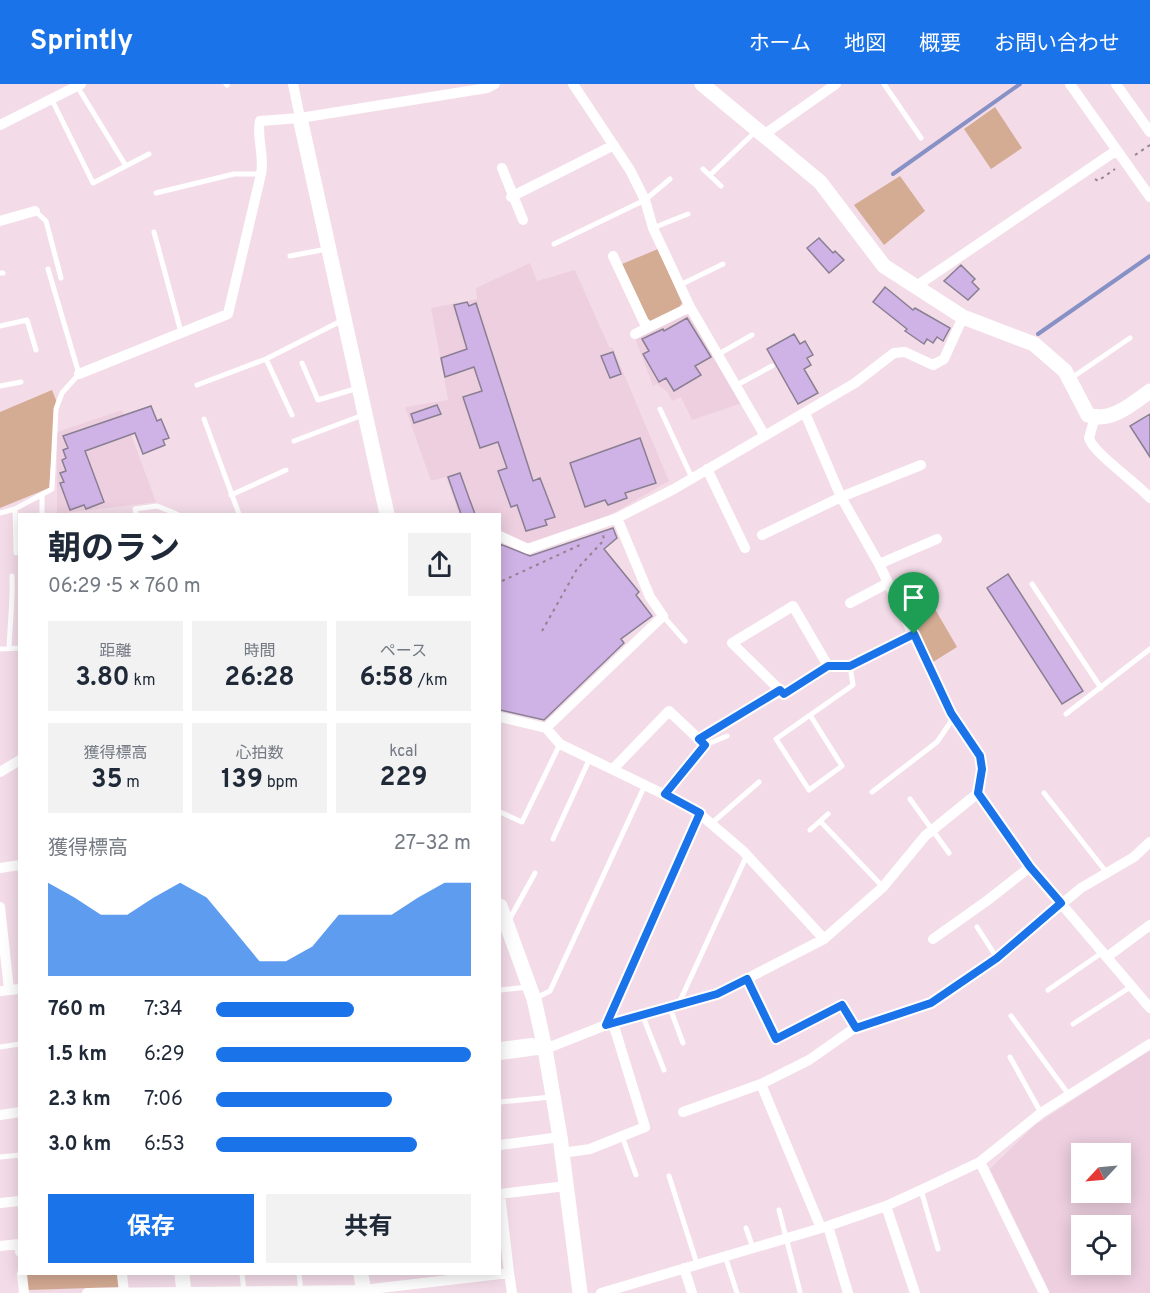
<!DOCTYPE html>
<html lang="ja">
<meta charset="utf-8">
<style>
body{margin:0;font-family:Overpass,"Noto Sans JP",sans-serif;background:#f2f2f3;color:#1f2937;height:100vh;display:flex;flex-direction:column;font-size:22px;white-space:nowrap}
*{box-sizing:border-box;margin:0}
p{font-size:20px;color:#747a83}
.icon{flex:none;width:33px;height:33px;fill:none;stroke:currentColor;stroke-width:2;stroke-linecap:round;stroke-linejoin:round}
.map{position:relative;flex:1;overflow:hidden}
.details{position:absolute;left:18px;top:429px;width:483px;height:762px;display:flex;flex-direction:column;background:#fff;border-radius:0px;box-shadow:0 3px 15px #0003}
.details>*{flex:none}
.needle{width:39px;rotate:244deg}
.tools{position:absolute;left:1071px;top:1059px;display:grid;gap:12px}
.tools a{display:grid;place-items:center;width:60px;height:60px;border-radius:0px;background:#fff;box-shadow:0 3px 15px #0003;font-size:30px}
.pin{position:absolute;display:grid;place-items:center;width:51px;height:51px;color:#fff;margin:-62px -26px;border-radius:50% 50% 50% 0;rotate:-45deg;box-shadow:0 0 6px #0007}
.pin .icon{rotate:45deg}
.round{display:grid;place-items:center;flex:none;width:63px;height:63px;border-radius:0px;background:#f2f2f3}
.headline{display:flex;align-items:center;justify-content:space-between;height:102px;padding:0 30px}
h1{font-size:33px;font-weight:700;line-height:45px}
.metrics{display:grid;grid-template-columns:repeat(3,1fr);gap:9px;height:102px;padding:6px 30px}
.metrics div{display:grid;align-content:center;border-radius:0px;background:#f2f2f3;text-align:center}
.metrics b{font-size:26px;font-weight:700}
.metrics small{font-size:16px;font-weight:400}
.metrics p{font-size:16px}
.chart{height:168px;padding:12px 30px}
.chart p{display:flex;justify-content:space-between}
.chart svg{width:100%;height:108px;margin-top:6px;fill:#1a73e8;opacity:.7}
.action{display:flex;gap:12px;margin-top:auto;padding:12px 30px}
.action a{flex:1;height:69px;border-radius:0px;background:#1a73e8;color:#fff;font-size:24px;font-weight:700;line-height:69px;text-align:center}
.action a+a{background:#f2f2f3;color:#1f2937}
ul{padding:0 30px;list-style:none;font-size:20px}
li{display:grid;grid-template-columns:96px 72px 1fr;align-items:center;height:45px}
li i{height:15px;border-radius:8px;background:#1a73e8}
header{display:flex;align-items:center;gap:36px;box-sizing:border-box;height:84px;padding:0 30px;background:#1a73e8;color:#fff}
header strong{font-size:28px}
nav{display:flex;gap:33px;margin-inline-start:auto;font-size:21px}
.map>svg:first-child{display:block}
.built{fill:#edcfdf;fill-rule:evenodd}
.green{fill:#d4ab93}
.lines{fill:none;stroke-linecap:round;stroke-linejoin:round}
.stream{stroke:#8791c6;stroke-width:4}
.building{fill:#cfb2e6;stroke:#897f92;stroke-width:1.5}
.path{stroke:#93838c;stroke-width:2;stroke-dasharray:3 4.5;stroke-linecap:butt}
.lane{stroke:#fff;stroke-width:5}
.street{stroke:#fff;stroke-width:10}
.secondary{stroke:#fff;stroke-width:15}
.route-casing{stroke:#fff;stroke-width:12}
.route{stroke:#1a73e8;stroke-width:8}
</style>
<header>
<strong>Sprintly</strong>
<nav><a>ホーム</a><a>地図</a><a>概要</a><a>お問い合わせ</a></nav>
</header>
<div class="map">
<svg width="1150" height="1209" viewBox="0 0 1150 1209">
<rect width="100%" height="100%" fill="#f3dce8"/>
<path class="built" d="M530,179L537,197L575,186L609,263L613,264L669,397L610,431L525,460L500,447V430H459L446,393L431,397L405,323L448,316L431,224L477,215L476,204Z
M684,231L689,232L742,319L692,336L681,313L672,317L668,309L657,300L653,302L635,254Z
M122,326L156,418L57,430V348Z
M1150,966V1209H1050L990,1085L1035,1041ZM1082,1070H1120V1108H1082ZM1082,1142H1120V1180H1082Z"/>
<path class="green" d="M995,23L1022,64L991,85L964,45Z
M900,92L925,127L884,161L854,121Z
M658,165L682,219L679,224L652,238L645,233L622,180Z
M52,306L56,316L49,404L0,424V328Z
M925,508L957,563L933,578L904,517Z
M26,1190H117L119,1203L28,1206Z"/>
<g class="lines">
<path class="stream" d="M893,90L1020,0
M1038,250L1150,172"/>
</g>
<path class="building" d="M819,154L833,169L835,167L844,176L829,189L807,164Z
M961,181L975,195L972,198L979,205L968,216L944,197Z
M885,203L913,226L915,224L950,244L943,257L937,253L933,259L927,255L924,260L905,247L907,245L873,218Z
M467,218L469,222L476,219L533,397L540,394L555,433L545,436L547,441L526,447L517,421L511,423L498,387L507,384L498,358L480,364L463,313L482,307L474,283L445,293L441,274L467,265L454,221Z
M687,234L711,273L695,282L701,291L674,307L666,294L659,298L643,270L649,267L642,255L663,245L664,247Z
M794,250L800,260L805,257L813,271L807,274L811,281L804,285L818,309L798,320L767,265Z
M613,268L621,290L610,294L601,272Z
M437,321L441,330L414,339L411,330Z
M151,322L157,337L161,335L169,354L163,356L165,361L143,370L135,349L85,367L104,418L86,425L84,421L70,426L60,399L64,398L60,389L66,387L62,376L66,374L63,366L68,364L63,352Z
M1150,330V373L1130,342Z
M640,354L656,399L625,409L627,414L608,421L605,416L585,423L570,379Z
M460,389L469,414L475,430H461L448,393Z
M613,444L617,454L604,465L639,508L636,511L652,532L621,555L624,559L544,636L500,626V460L530,472Z
M1008,490L1083,607L1062,620L987,504Z"/>
<g class="lines">
<path class="path" d="M1135,71L1150,61
M1095,95L1098,97L1115,85
M502,497L582,460
M542,547L577,485L604,456L603,450"/>
<path class="lane" d="M226,0L227,1
M884,0L921,54
M77,2L126,82
M51,14L93,99L149,70
M703,85L721,102
M710,91L756,47
M156,109L234,90H260
M35,127L46,137L61,194
M653,144L688,130
M154,148L181,248
M554,160L645,116L670,95
M290,172L327,165
M0,189H3
M680,201L723,180
M0,242L27,236L36,266
M717,271L752,251
M266,275L292,331
M302,279L318,316L358,304
M1070,295L1130,254
M197,301L266,275L343,236
M0,302L21,298
M735,302L772,282
M660,325L692,394
M204,335L239,430
M294,357L363,331
M231,411L286,386
M42,412V430
M15,425L16,469
M0,429L15,425L52,405L56,325L62,309L79,290L48,185
M136,430L135,425L157,422L177,430
M1032,500L1101,604
M663,532L685,557
M9,564C10,539 13,517 12,492
M0,565L20,564
M1066,630L1150,565
M810,631L842,682L809,706L776,655L853,601L850,582
M699,655L780,606
M705,661L727,652
M872,708L937,658L954,633
M1044,709L1107,789
M910,715L949,769
M500,728L522,738L560,660
M820,737L883,803
M712,739L759,698
M810,746L828,730
M553,755L590,674
M508,838L535,789
M977,843L997,874
M500,906L528,903
M1048,906L1103,868
M536,914L550,907L645,701
M679,919L747,771
M670,924L683,959
M642,930L664,986
M1011,932L1069,1011
M1073,940L1132,902
M606,941L699,731
M0,963L20,960
M1010,973L1041,1029
M500,1018L551,1013
M622,1052L636,1091
M0,1073L20,1071
M669,1092L697,1180
M921,1106L938,1165
M779,1126L800,1208
M746,1144L753,1164
M725,1172L737,1209
M242,1190L244,1207
M299,1190L301,1207"/>
<path class="street" d="M293,0L300,34
M573,0L630,86L645,116L653,144L690,223L765,352
M1070,0L1150,113
M1116,0L1150,48
M0,41L81,0
M762,52L836,0
M502,84L523,136
M511,113L614,61
M0,137L35,127
M613,172L644,238L649,243
M915,203L1117,66
M635,250L690,223
M79,290L228,230L261,90C265,71 256,53 260,37L300,34L487,4L495,0
M1095,333L1089,354C1093,369 1136,398 1150,414
M707,385L745,464
M762,451L841,413L921,381
M500,452L528,465L617,434L674,405L855,299L894,269L905,268L933,281L944,275L963,233
M879,480L937,455
M850,519L888,499
M828,582L793,522L732,559L784,610L828,582H850L914,550
M500,633L546,644L560,660L694,725L743,767L824,855
M546,644L663,532L650,513L617,434
M613,685L669,627L705,661L665,710
M0,688L20,676
M978,709L1030,783L1150,924
M0,784L20,781
M0,823L9,906
M933,855L988,816L1030,783
M1107,873L1150,841
M747,895L776,955L842,921L856,943
M0,907L20,905
M500,963L532,959L545,965
M500,971L545,965L606,941L717,910L824,855L883,803L925,752L978,709L982,685L980,672L951,629L879,480L841,413L805,329
M761,1000L821,1144
M683,1028L761,1000L809,976L856,943L931,919L997,874L1081,804L1134,773L1150,758
M0,1031L20,1028
M500,1061L560,1053
M562,1069L590,1065L645,1043L613,939
M980,1078L1044,1209
M0,1119L20,1117
M886,1122L915,1209
M828,1142L848,1209
M0,1162L19,1160L20,1168
M684,1184L692,1209
M509,1189L500,1110L566,1102
M22,1190L24,1209
M122,1190L124,1209
M87,1209L363,1206L509,1189L512,1209
M601,1209L828,1142L886,1122L921,1106L980,1078L1041,1029L1150,960"/>
<path class="secondary" d="M702,0L820,98L884,182L963,233L1034,260L1065,287L1088,331C1111,339 1132,320 1150,307
M300,34L387,430
M500,822L534,915L545,965L560,1053L580,1209
M182,1190L184,1209
M361,1190L364,1209"/>
</g>
<g class="lines">
<g class="route-casing">
<path id="route" d="M914,550L951,629L980,672L982,685L978,709L1030,783L1061,819L997,874L931,919L856,944L842,921L776,955L747,895L717,910L606,941L700,729L665,710L705,661L699,655L780,606L784,610L828,582H850Z"/>
</g>
<use href="#route" class="route"/>
</g>
</svg>
<div class="tools">
<a><svg class="needle" viewBox="-14 -14 28 28"><path d="M0-13l5 13h-10z" fill="#e53935"/><path d="M0 13l5-13h-10z" fill="#747a83"/></svg></a>
<a><svg class="icon" aria-label="locate" viewBox="0 0 24 24"><circle cx="12" cy="12" r="6"/><path d="M12 2v4M12 18v4M2 12h4M18 12h4"/></svg></a>
</div>
<div class="pin" style="left:914px;top:550px;background:#1e9e55"><svg class="icon" aria-label="arrive" viewBox="0 0 24 24"><path d="M6 21V4h12l-3 4 3 4H6"/></svg></div>
<section class="details">
<div class="headline"><div><h1>朝のラン</h1><p>06:29 · 5 × 760 m</p></div><a class="round"><svg class="icon" aria-label="share" viewBox="0 0 24 24"><path d="M12 15V3M7 8l5-5 5 5M5 13v7h14v-7"/></svg></a></div>
<div class="metrics">
<div><p>距離</p><b>3.80<small> km</small></b></div>
<div><p>時間</p><b>26:28</b></div>
<div><p>ペース</p><b>6:58<small> /km</small></b></div>
</div>
<div class="metrics">
<div><p>獲得標高</p><b>35<small> m</small></b></div>
<div><p>心拍数</p><b>139<small> bpm</small></b></div>
<div><p>kcal</p><b>229</b></div>
</div>
<div class="chart"><p><span>獲得標高</span>27–32 m</p>
<svg viewBox="0 0 160 44" preserveAspectRatio="none"><path d="M0 44V6L10 12L20 19L30 19L40 12L50 6L60 12L70 25L80 38L90 38L100 32L110 19L120 19L130 19L140 12L150 6L160 6V44z"/></svg>
</div>
<ul>
<li><b>760 m</b>7:34<i style="width:54%"></i></li>
<li><b>1.5 km</b>6:29<i style="width:100%"></i></li>
<li><b>2.3 km</b>7:06<i style="width:69%"></i></li>
<li><b>3.0 km</b>6:53<i style="width:79%"></i></li>
</ul>
<div class="action"><a>保存</a><a>共有</a></div>
</section>
</div>
